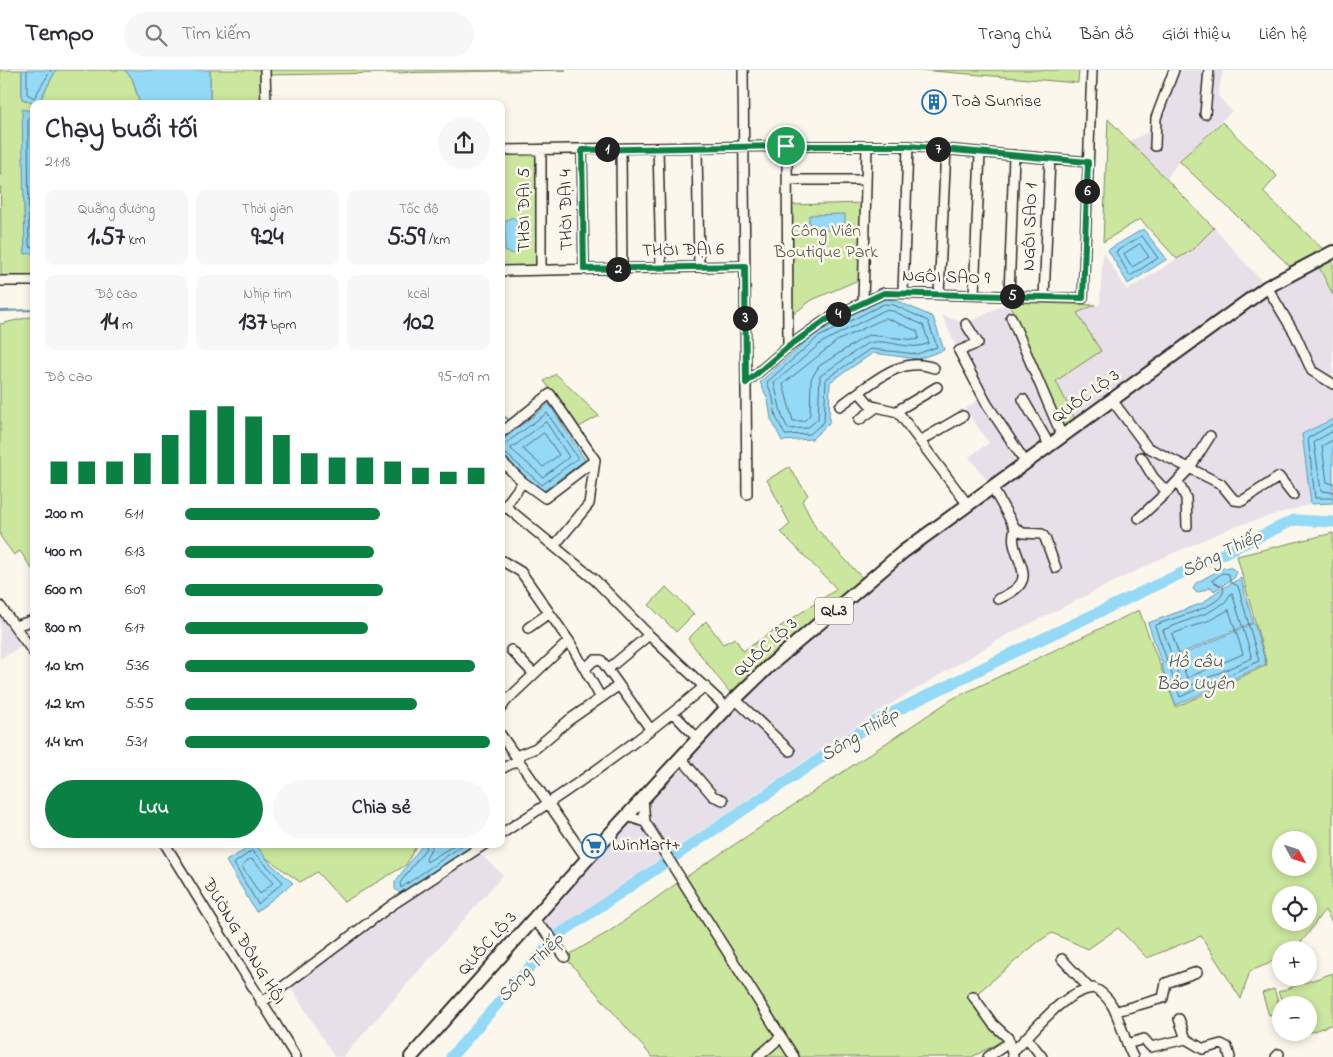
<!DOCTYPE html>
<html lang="vi">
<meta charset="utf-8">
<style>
body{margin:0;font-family:"Indie Flower",sans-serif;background:#f7f7f7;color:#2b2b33;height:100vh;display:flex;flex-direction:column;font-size:19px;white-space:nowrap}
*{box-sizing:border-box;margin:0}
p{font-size:16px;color:#7c7c81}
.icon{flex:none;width:28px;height:28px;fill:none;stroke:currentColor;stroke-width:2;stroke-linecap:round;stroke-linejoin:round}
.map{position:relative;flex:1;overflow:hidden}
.drawer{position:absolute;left:30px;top:30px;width:475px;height:748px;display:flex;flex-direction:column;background:#fff;border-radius:10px;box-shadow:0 2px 8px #0003}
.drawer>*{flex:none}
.needle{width:32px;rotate:130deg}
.controls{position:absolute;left:1272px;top:761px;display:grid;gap:10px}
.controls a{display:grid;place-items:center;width:45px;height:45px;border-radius:50%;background:#fff;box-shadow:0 2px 8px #0003;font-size:25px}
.pin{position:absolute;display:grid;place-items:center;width:42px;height:42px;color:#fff;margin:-21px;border:2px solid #fff;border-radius:50%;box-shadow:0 1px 5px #0007}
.km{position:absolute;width:25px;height:25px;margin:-12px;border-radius:50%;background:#222;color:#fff;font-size:14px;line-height:25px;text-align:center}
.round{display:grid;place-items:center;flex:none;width:52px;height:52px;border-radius:26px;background:#f7f7f7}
.summary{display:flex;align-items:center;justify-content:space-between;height:85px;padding:0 15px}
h1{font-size:28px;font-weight:800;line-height:38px}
.figures{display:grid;grid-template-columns:repeat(3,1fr);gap:8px;height:85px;padding:5px 15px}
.figures div{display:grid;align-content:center;border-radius:10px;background:#f7f7f7;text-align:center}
.figures b{font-size:25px;font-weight:800}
.figures small{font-size:14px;font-weight:400}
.figures p{font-size:14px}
.chart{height:140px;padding:10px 15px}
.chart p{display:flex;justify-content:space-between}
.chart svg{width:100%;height:90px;margin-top:5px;stroke:#0b8043;stroke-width:6}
.cta{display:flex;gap:10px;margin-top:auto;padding:10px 15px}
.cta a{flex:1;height:58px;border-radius:30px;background:#0b8043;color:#fff;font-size:20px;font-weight:800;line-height:58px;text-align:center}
.cta a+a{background:#f7f7f7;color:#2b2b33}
ul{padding:0 15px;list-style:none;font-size:16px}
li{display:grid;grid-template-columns:80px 60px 1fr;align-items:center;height:38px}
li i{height:12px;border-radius:6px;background:#0b8043}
header{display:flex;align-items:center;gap:30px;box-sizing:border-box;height:70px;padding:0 25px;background:#fff;border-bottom:1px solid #e1e1e2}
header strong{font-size:24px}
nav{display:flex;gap:28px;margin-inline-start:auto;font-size:18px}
.search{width:350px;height:45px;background:#f7f7f7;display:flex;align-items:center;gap:12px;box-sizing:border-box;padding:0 18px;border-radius:28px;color:#7c7c81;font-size:19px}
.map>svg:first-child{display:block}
.built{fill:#e8e0e8}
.green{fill:#cbe69d;stroke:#7b8864;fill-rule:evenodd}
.water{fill:#94d9f6;stroke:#6a93a5}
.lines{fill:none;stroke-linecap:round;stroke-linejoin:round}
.shore{stroke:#55717c;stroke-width:1}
.stream{stroke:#6a93a5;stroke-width:2}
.river{stroke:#94d9f6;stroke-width:11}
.minor-casing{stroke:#2b2b2b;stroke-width:12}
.highway-casing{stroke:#2b2b2b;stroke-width:16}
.minor{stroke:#fbf7ec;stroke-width:9}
.highway{stroke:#fbf7ec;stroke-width:12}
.route-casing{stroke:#fff;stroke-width:10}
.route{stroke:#0b8043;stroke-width:6}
.labels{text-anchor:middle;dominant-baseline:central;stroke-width:5;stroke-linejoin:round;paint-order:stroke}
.shield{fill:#fbf7ec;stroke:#696865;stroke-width:1}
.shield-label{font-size:16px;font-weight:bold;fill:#2b2b2b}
.poi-label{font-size:18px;fill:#2b2b2b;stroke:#fbf7ec;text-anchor:start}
.street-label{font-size:18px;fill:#2b2b2b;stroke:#fbf7ec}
.park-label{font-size:18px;fill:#535a48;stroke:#fbf7ec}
.water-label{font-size:19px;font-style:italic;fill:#45565e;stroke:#fbf7ec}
</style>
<header>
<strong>Tempo</strong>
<div class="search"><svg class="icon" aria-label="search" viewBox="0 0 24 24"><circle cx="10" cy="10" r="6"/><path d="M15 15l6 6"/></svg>Tìm kiếm</div>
<nav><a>Trang chủ</a><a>Bản đồ</a><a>Giới thiệu</a><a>Liên hệ</a></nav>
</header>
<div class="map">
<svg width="1333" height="987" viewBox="0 0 1333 987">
<rect width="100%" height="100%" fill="#fbf7ec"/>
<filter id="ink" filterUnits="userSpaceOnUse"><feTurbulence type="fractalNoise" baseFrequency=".02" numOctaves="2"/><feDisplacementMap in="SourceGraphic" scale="10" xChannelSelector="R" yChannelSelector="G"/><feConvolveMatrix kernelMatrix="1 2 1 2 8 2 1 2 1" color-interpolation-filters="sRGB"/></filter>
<g filter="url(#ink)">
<path class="built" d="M1174,0H1223L1218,26L1232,41L1179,91L1167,108L1129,71L1156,59Z
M1214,158L1267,217L1316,191L1333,225V349L1302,364L1311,434L1233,457L1158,490L1005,566L871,646L549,865L533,850L768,597L992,417L969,387L989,373L965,339L979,329L942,245L966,254L1009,232L1062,365L1078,354L1056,311L1077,243L1095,235H1100L1103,182L1127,220L1192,180Z
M0,544L21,576L0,589Z
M476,780L503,805L343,987H334L288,912Z"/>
<path class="green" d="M0,0H22V29L35,34L34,42L23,40L25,183H34V211H1Z
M56,0H125L132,8L140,34H38Z
M210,0H566L266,5V34H210Z
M920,0H1079L1078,13Z
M1108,49L1214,158L1192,180L1177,189L1140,149L1103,172Z
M1222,52L1277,106L1263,122L1328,184L1333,182V225L1316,191L1296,202L1179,91Z
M501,80H541V200L501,201Z
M866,133L863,208L812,230L788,248L787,135Z
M1009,232L1095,235L1077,243L1101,281L1056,311L1078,355L1062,366Z
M34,246V502L20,481L14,485L0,466V254Z
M556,304L599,346L579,357L544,311Z
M789,397L808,425L802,431L816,458L867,513L735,629L688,569L706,551L723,574L735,568L743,581L837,519L781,462L790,454L767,410Z
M1333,463V854L1325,840C1311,854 1305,880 1281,880V885L1268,894L1250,901L1241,929L1201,866L1147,888L1118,858L1088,879L1052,863L1038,872L974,926L1008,968L972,987H652L565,887L610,861L680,811L952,629L1139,540L1176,637L1267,595L1237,486ZM1281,770H1309V798H1281ZM1281,825H1309V852H1281Z
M666,517L694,544L676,562L649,535Z
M256,774H417L406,795L344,832L317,802L300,812L261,784Z
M1333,903V954L1297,967L1295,963L1309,962V935H1284L1278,922Z
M1274,919L1281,941L1269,945L1262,923Z"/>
<path class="water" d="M22,0H56L38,34L22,29Z
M125,0H210V34H140L132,8Z
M22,39L34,42V183L25,184Z
M845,144V157L831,158L825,162L821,158H809V145Z
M512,147L519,152L520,180L514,184L505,181V151Z
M1143,159L1167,189L1128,214L1108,180Z
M883,229L895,230L933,247L944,280L918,289L873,283L830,312L829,353L812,369L782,371L771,349L768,330L760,312L814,264Z
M549,334L585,390L542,422L501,386V371Z
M1333,349V433L1311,434L1302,364Z
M1223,498H1232L1237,503L1234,508L1214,521L1211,517L1197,523L1193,519L1196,513Z
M1241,508L1253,552L1161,592L1148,553L1203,533L1219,520Z
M1254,553L1266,594L1176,635L1161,594Z
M255,774L271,794L293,813L256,842L226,791Z
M423,774H466L471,777L401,824L395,819V812Z"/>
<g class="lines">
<path class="shore" d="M27,0V24L34,28L51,0
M34,47L28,49L29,176L34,179
M1142,166L1158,188L1130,206L1116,182Z
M1140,174L1149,187L1132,197L1124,184Z
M884,234L894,235L928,251L937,277L917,284L870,279L826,309L824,352L810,364L785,365L776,347L773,328L767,312L817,268Z
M885,240L893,241L923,255L929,273C908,283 886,266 866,274L820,306L818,349L807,358L788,359L782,346L774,313L821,273Z
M886,248L917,261L919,268L916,270L868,265L819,296L811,309L810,345L804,351H793L783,314L837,271Z
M546,352L569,387L543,407L511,379Z
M1333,354L1308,368L1315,428H1333
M1333,361L1314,372L1321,421L1333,422
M544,363L559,385L543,397L523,379Z
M1333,370L1322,376L1327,412L1333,414
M501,374L506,373L547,343L578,388L542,415L506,384L501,383
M1223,503L1229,504L1230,512L1238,516L1259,591L1180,627L1155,556C1169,547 1224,539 1224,518L1212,511Z
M1232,523L1252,588L1183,619L1163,560L1209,542L1224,533Z
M1229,540L1243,584L1187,608L1172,564L1210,550Z
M426,774V778L400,813L401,818L464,774
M433,774L426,789L427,792L456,774
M252,781L283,812L258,834L234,794Z
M250,789L253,790L274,812L260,824L242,797Z"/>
<path class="stream" d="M0,241L34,240
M501,344L509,350"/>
<path class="river" d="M451,987L558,865L874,652L1025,577L1294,450L1333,452"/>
<g class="minor-casing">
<path id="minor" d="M265,0L266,34
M743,0L747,424
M1205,44L1209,0
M787,76L788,277
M1155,76L1156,48L1174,0
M658,78L661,198
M697,78L699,197
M621,79L622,199
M501,80L787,76H908L1088,92
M541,80V200
M582,80L584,199
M787,110H866
M501,201L745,196
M1,211H34
M1267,217L1295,264L1312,301L1333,314
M903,223L908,76
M939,224L946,79
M974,225L980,83
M1009,226L1014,85
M1044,227L1050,89
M863,233L867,76
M1011,247L1062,366
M966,254L978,273L959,281L987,334L1026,393
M746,313L788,277L826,250L884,223L1083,228L1092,0
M1023,329L1050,376
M1112,330L1147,377L1221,414L1234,430L1242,431L1279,407L1293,425
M840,336L859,322
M877,337L871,336L859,322C882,305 906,287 934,298
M898,342L900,339L937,317
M859,350L877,337L898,342L968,435
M501,363L550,324L595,390L589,434L555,475
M920,371L963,346
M1141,387L1153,407L1167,422L1189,399L1210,366
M501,391L523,412
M1178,412L1186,428L1187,456
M992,417L1015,458L1023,463L1042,464L1045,468L1056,498
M505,436L595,510L649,565L727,638
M503,439L523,412L545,428L595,390
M1139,448L1167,422
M501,490L521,502L569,571L601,628
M998,529C1049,508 1005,489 1015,458
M0,536L34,583
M15,556L34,550
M528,558L549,543
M511,580L534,604
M585,599L594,590H601L651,660
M608,599L649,565
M735,629L790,681
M501,638L507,630L569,571
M673,643L698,669
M501,665L587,789
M516,686L536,678L569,650L618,616
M681,688L713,726L723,730
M501,699L519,690
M643,729L645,752L794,987
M627,746L645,752
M501,764C572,719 641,670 705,616
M165,774L296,987
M533,850L549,865L565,887
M1062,889L1089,918
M973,926L993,954L1008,968L1013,987
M261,933L392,835L485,774
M1117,941L1163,928L1166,913L1197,902
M1179,949L1186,969
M1027,968L1042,987
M1127,974L1144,969L1151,977L1186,969L1203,979L1221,974L1227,977L1230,987
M1013,981C1034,962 1063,921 1093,918C1119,928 1120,964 1133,987
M758,987L781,967
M988,987L1010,972
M1276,987L1279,984"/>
</g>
<g class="highway-casing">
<path id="highway" d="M411,987L587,789L735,629L768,597L903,482L1267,217L1333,182"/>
</g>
<use href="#minor" class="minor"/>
<use href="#highway" class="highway"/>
</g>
</g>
<g class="lines" filter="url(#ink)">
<g class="route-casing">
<path id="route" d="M786,76H908L1088,92L1083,228L884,223L826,250L788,277L746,313L745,196L584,199L582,80Z"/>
</g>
<use href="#route" class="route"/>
</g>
<defs>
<g id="building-ring" transform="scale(1.25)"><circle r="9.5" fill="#fbf7ec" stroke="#1f6fb2" stroke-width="1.5"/><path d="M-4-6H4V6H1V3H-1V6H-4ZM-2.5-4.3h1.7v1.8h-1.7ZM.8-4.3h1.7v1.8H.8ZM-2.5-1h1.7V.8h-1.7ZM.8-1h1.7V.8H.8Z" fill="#1f6fb2"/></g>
<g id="supermarket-ring" transform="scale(1.25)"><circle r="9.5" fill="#fbf7ec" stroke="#1f6fb2" stroke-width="1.5"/><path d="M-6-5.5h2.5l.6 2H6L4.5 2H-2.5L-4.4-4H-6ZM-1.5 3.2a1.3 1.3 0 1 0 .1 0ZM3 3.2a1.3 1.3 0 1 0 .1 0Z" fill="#1f6fb2"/></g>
</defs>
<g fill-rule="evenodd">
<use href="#building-ring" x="934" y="32"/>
<use href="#supermarket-ring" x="594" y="776"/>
</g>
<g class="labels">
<rect class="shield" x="815" y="527.5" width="38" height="27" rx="4"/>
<g class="shield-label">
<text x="834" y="541">QL.3</text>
</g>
<g class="poi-label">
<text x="952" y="32">Toà Sunrise</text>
<text x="612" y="776">WinMart+</text>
</g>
<g class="street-label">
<text transform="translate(525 140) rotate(-90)">THỜI ĐẠI 5</text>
<text transform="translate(567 140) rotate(-91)">THỜI ĐẠI 4</text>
<text transform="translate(1031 157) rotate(-88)">NGÔI SAO 1</text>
<text transform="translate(683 181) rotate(-1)">THỜI ĐẠI 6</text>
<text transform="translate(946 208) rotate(2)">NGÔI SAO 9</text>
<text transform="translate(1086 327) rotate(-36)">QUỐC LỘ 3</text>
<text transform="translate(766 578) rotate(-42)">QUỐC LỘ 3</text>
<text transform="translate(243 872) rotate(59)">ĐƯỜNG ĐÔNG HỘI</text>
<text transform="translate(488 874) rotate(-48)">QUỐC LỘ 3</text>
</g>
<g class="park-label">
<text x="826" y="162">Công Viên<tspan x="826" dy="21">Boutique Park</tspan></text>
</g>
<g class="water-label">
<text transform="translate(1222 484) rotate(-26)">Sông Thiếp</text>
<text x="1195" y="592">Hồ câu<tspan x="1195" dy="22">Bảo Uyên</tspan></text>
<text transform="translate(860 665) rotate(-31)">Sông Thiếp</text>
<text transform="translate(531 898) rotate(-47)">Sông Thiếp</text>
</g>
</g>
</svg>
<div class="controls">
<a><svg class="needle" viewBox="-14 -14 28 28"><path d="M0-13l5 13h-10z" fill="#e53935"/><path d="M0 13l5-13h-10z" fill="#7c7c81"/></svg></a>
<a><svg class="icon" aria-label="locate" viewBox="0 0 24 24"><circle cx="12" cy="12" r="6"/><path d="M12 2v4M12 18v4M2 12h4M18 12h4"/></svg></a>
<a>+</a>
<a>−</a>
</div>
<div class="pin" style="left:786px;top:76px;background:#1e9e55"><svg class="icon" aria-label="arrive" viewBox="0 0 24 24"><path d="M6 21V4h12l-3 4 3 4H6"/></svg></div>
<b class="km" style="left:607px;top:79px">1</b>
<b class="km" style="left:618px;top:199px">2</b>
<b class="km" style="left:745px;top:248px">3</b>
<b class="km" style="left:838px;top:244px">4</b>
<b class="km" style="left:1012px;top:226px">5</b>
<b class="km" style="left:1087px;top:121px">6</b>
<b class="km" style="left:938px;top:79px">7</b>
<section class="drawer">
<div class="summary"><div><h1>Chạy buổi tối</h1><p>21:18</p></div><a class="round"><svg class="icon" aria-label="share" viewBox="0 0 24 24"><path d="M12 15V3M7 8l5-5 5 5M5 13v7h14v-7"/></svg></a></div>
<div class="figures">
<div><p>Quãng đường</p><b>1.57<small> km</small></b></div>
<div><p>Thời gian</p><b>9:24</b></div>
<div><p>Tốc độ</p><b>5:59<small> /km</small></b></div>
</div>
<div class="figures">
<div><p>Độ cao</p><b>14<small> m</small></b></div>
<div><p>Nhịp tim</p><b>137<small> bpm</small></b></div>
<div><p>kcal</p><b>102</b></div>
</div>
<div class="chart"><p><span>Độ cao</span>95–109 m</p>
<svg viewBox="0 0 160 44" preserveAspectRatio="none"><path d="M5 44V33M15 44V33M25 44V33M35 44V29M45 44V20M55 44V8M65 44V6M75 44V11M85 44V20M95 44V29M105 44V31M115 44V31M125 44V33M135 44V36M145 44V38M155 44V36"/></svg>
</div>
<ul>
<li><b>200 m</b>6:11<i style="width:64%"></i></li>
<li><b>400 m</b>6:13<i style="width:62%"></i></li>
<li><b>600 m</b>6:09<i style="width:65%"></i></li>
<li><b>800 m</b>6:17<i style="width:60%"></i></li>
<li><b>1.0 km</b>5:36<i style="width:95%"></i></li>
<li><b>1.2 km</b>5:55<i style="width:76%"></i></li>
<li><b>1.4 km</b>5:31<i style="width:100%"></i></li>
</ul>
<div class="cta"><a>Lưu</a><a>Chia sẻ</a></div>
</section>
</div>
